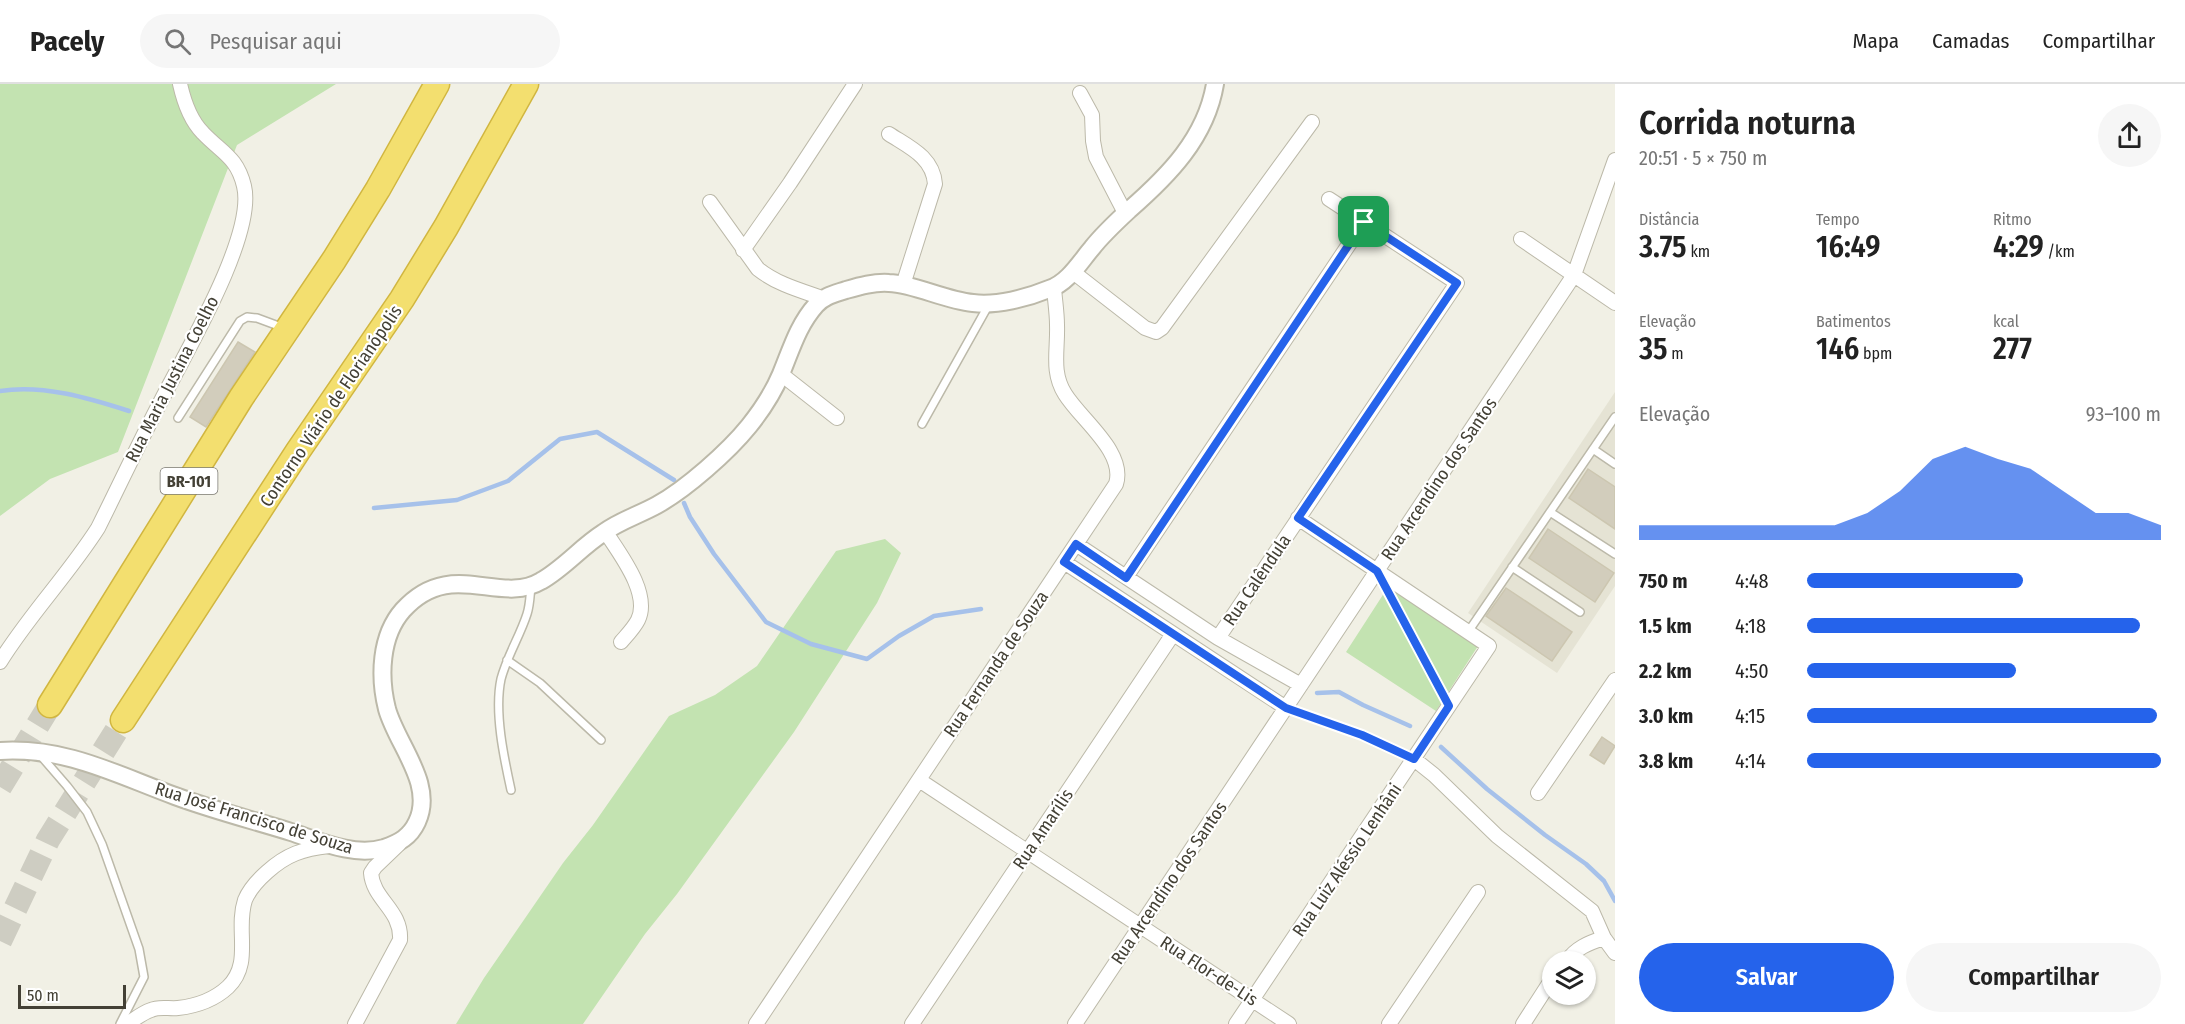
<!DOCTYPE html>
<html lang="pt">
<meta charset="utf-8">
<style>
body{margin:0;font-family:"Fira Sans Condensed",sans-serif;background:#f6f6f6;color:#222;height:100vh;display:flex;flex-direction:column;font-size:22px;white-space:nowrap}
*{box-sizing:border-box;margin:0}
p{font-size:20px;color:#767676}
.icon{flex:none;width:33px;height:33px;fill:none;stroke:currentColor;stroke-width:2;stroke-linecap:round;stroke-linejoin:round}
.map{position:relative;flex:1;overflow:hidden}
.side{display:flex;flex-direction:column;background:#fff;width:570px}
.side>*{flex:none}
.buttons{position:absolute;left:1542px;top:867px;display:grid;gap:12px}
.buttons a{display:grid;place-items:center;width:54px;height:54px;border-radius:50%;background:#fff;box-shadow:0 2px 4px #0004;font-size:30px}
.scale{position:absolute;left:18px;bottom:15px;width:108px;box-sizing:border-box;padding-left:6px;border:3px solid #434035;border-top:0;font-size:16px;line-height:21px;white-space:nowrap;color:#434035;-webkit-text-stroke:4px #fff;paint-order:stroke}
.pin{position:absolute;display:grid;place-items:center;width:51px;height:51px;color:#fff;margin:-26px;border-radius:12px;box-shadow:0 3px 9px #0006}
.round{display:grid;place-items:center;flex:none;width:63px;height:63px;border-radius:32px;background:#f6f6f6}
.headline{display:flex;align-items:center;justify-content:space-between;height:102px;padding:0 24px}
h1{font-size:33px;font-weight:600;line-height:45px}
.metrics{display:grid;grid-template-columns:repeat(3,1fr);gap:9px;height:102px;padding:6px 24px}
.metrics div{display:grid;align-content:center}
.metrics b{font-size:30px;font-weight:600}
.metrics small{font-size:16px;font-weight:400}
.metrics p{font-size:16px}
.chart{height:168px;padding:12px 24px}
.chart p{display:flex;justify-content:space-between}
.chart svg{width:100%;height:108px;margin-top:6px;fill:#2563eb;opacity:.7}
.cta{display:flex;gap:12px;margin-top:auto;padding:12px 24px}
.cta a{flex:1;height:69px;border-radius:36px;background:#2563eb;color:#fff;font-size:24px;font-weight:600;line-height:69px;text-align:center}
.cta a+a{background:#f6f6f6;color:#222}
ul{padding:0 24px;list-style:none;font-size:20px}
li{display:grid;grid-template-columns:96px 72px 1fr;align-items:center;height:45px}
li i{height:15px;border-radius:8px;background:#2563eb}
header{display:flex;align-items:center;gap:36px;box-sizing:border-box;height:84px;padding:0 30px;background:#fff;border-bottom:2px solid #e0e0e0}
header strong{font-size:28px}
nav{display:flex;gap:33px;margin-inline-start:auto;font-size:21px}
.search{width:420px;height:54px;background:#f6f6f6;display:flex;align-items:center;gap:15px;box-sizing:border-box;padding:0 21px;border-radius:33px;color:#767676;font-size:22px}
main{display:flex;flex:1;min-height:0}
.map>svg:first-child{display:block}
.residential{fill:#e5e3d4}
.green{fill:#c3e3b1}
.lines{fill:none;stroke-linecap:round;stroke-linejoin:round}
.stream{stroke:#a6c1ea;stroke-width:4.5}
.building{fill:#d2cdbc;stroke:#ccc6b0;stroke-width:1.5}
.motorway-tunnel{stroke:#cecdc2;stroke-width:24;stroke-dasharray:24 12;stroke-linecap:butt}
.service-casing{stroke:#bcb9a9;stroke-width:10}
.minor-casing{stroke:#bcb9a9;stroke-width:16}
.tertiary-casing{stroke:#bcb9a9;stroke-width:20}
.motorway-casing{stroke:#d1b640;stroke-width:27}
.path{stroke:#bdb79b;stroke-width:2;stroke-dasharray:3 3;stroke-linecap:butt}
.service{stroke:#fff;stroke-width:7}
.minor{stroke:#fff;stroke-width:14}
.tertiary{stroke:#fff;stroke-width:16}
.motorway{stroke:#f3df6f;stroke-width:24}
.route-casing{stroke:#fff;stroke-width:12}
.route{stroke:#2563eb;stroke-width:8}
.labels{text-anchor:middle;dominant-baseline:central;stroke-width:4.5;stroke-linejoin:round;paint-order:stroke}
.shield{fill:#fff;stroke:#7b7972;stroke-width:1.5}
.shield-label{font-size:16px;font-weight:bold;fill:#434035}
.street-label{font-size:18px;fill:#434035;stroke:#fff}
</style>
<header>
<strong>Pacely</strong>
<div class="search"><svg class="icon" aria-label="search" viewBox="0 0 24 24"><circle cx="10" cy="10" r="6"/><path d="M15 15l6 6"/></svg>Pesquisar aqui</div>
<nav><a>Mapa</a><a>Camadas</a><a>Compartilhar</a></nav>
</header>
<main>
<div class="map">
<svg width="1615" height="940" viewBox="0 0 1615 940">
<rect width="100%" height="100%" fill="#f1f0e5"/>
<path class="residential" d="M1615,308V502L1557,589L1468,529Z"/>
<path class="green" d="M0,0H336L237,61L118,368L50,395L0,432Z
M885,455L901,469L877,519L794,648L677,810L645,850L583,940H456L484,894L563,779L593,741L669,632L715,611L757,582L836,467Z
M1388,503L1478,562L1436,627L1346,568Z"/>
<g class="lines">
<path class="stream" d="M0,307C42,300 89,314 129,327
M684,419L690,433L714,470L766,538L811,560L867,575L899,552L934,532L981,525
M374,424L457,416L508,397L560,355L597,348L674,396
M1317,609L1339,608L1363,621L1410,642
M1441,663L1487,705L1545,751L1586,780L1604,797L1615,817"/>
</g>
<path class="building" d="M238,258L255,268L206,343L190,333Z
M1588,385L1615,403V445L1569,414Z
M1548,445L1614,489L1595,518L1529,474Z
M1506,504L1572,548L1552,577L1486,532Z
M1602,653L1615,662L1604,680L1590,671Z"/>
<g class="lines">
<path class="motorway-tunnel" d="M0,703L50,621
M0,857L48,756L123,636"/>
<g class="service-casing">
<path id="service" d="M178,334L240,237L247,233L257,234L284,244
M922,340L988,222
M1593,365L1615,380
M1550,428L1615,470
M1512,483L1580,528
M1468,548L1615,333
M507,576L540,599L601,656
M41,672L67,702L87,728L102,760L139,865L144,893L120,940
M511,706C504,674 494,628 501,595C507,572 520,552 527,530C530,521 530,511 531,502"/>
</g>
<g class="minor-casing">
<path id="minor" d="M1080,9L1092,31L1093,57L1096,73L1125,129
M889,50C909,63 933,73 935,100L903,201
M710,118L758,185C777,200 799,206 822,214
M1521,155L1615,219
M743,166L790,99L855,0
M1073,188L1145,244L1156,248L1162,244L1312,38
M781,290L837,334
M605,447C619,469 651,509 638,536C634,544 627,551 621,558
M1076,460L1218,554L1301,601
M1064,478L1286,624
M1126,493L1364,138
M1218,554L1457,199L1329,115
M0,578C29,531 68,491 98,444C119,402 139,359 161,317C185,270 256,151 244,102C237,73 222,69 203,49C190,36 184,18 180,0
M1414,675L1434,691L1497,752L1592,827L1604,854L1615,869
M919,696L1289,940
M1538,709L1615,596
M1566,878C1576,864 1588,859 1604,854
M127,940C135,935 142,929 151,926C159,922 169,925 178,924C196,922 214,916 228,903C253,879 235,846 245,816C250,804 258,796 267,788C287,770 303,765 329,762
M355,940L400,856C402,826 373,816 371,789L375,783L399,760
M756,940L1116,400C1126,368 1081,336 1065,310C1051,288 1058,266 1057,241C1057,229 1055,217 1054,204
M912,940L1173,550
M1075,940L1574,191L1615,76
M1236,940L1489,562L1298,434
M1389,940L1478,808
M1523,940L1552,895"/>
</g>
<g class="tertiary-casing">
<path id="tertiary" d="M0,667C66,663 115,690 175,712C213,726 252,736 291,748C319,757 354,773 384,764C399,759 410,753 417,738C435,700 397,661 387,625C379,593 380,552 403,526C451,473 499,522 541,497C564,484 581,463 603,449C619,437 639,431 657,421C686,405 728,368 749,342C761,327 773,309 781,290C791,266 798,241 816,221C824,212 834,210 846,206C860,202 874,198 889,199C915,200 944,216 973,219C997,222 1027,214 1049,205C1068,199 1080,178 1092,164C1103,150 1116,138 1129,126C1168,92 1206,54 1215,0"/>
</g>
<g class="motorway-casing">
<path id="motorway" d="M50,621L241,314L334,176L378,105L437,0
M123,636L298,367L402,215L446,143L526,0"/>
</g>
<path class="path" d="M1391,514L1442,609
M1300,629L1362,651L1400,669"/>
<use href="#service" class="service"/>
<use href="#minor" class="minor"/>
<use href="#tertiary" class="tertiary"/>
<use href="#motorway" class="motorway"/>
</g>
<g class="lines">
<g class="route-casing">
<path id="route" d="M1364,138L1457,199L1298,434L1377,487L1449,622L1414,675L1362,651L1286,624L1064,478L1076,460L1126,494Z"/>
</g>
<use href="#route" class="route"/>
</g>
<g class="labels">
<rect class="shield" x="160.5" y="384" width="57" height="26" rx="4.5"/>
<g class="shield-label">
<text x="189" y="397">BR-101</text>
</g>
<g class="street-label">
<text transform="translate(172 295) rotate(-63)">Rua Maria Justina Coelho</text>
<text transform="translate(331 322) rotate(-56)">Contorno Viário de Florianópolis</text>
<text transform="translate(1439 395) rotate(-56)">Rua Arcendino dos Santos</text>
<text transform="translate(1257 496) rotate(-56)">Rua Calêndula</text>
<text transform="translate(996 580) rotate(-56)">Rua Fernanda de Souza</text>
<text transform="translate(254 734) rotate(17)">Rua José Francisco de Souza</text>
<text transform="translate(1043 745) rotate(-56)">Rua Amarílis</text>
<text transform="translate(1347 776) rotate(-56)">Rua Luiz Aléssio Lenhâni</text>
<text transform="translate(1169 799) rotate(-56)">Rua Arcendino dos Santos</text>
<text transform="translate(1209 887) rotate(33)">Rua Flor-de-Lis</text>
</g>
</g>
</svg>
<div class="buttons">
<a><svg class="icon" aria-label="layers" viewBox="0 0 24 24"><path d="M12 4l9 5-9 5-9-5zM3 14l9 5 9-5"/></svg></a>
</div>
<div class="scale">50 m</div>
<div class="pin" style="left:1364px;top:138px;background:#1e9e55"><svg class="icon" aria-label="arrive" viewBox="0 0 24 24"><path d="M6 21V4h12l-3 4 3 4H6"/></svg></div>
</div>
<section class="side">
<div class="headline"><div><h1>Corrida noturna</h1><p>20:51 · 5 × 750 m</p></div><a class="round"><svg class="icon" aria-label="share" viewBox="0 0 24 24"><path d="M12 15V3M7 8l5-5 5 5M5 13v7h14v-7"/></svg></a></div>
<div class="metrics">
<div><p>Distância</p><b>3.75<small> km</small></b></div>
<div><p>Tempo</p><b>16:49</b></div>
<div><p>Ritmo</p><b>4:29<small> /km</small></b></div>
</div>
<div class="metrics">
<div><p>Elevação</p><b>35<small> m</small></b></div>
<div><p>Batimentos</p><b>146<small> bpm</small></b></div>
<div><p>kcal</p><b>277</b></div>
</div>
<div class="chart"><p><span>Elevação</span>93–100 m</p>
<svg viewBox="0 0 160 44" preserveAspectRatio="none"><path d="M0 44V38L10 38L20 38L30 38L40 38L50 38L60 38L70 33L80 24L90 11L100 6L110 11L120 15L130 24L140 33L150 33L160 38V44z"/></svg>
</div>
<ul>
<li><b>750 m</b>4:48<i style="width:61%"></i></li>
<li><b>1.5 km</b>4:18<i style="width:94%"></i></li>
<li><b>2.2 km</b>4:50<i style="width:59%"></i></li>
<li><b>3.0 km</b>4:15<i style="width:99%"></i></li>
<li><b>3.8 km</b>4:14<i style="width:100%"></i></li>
</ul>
<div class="cta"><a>Salvar</a><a>Compartilhar</a></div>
</section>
</main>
